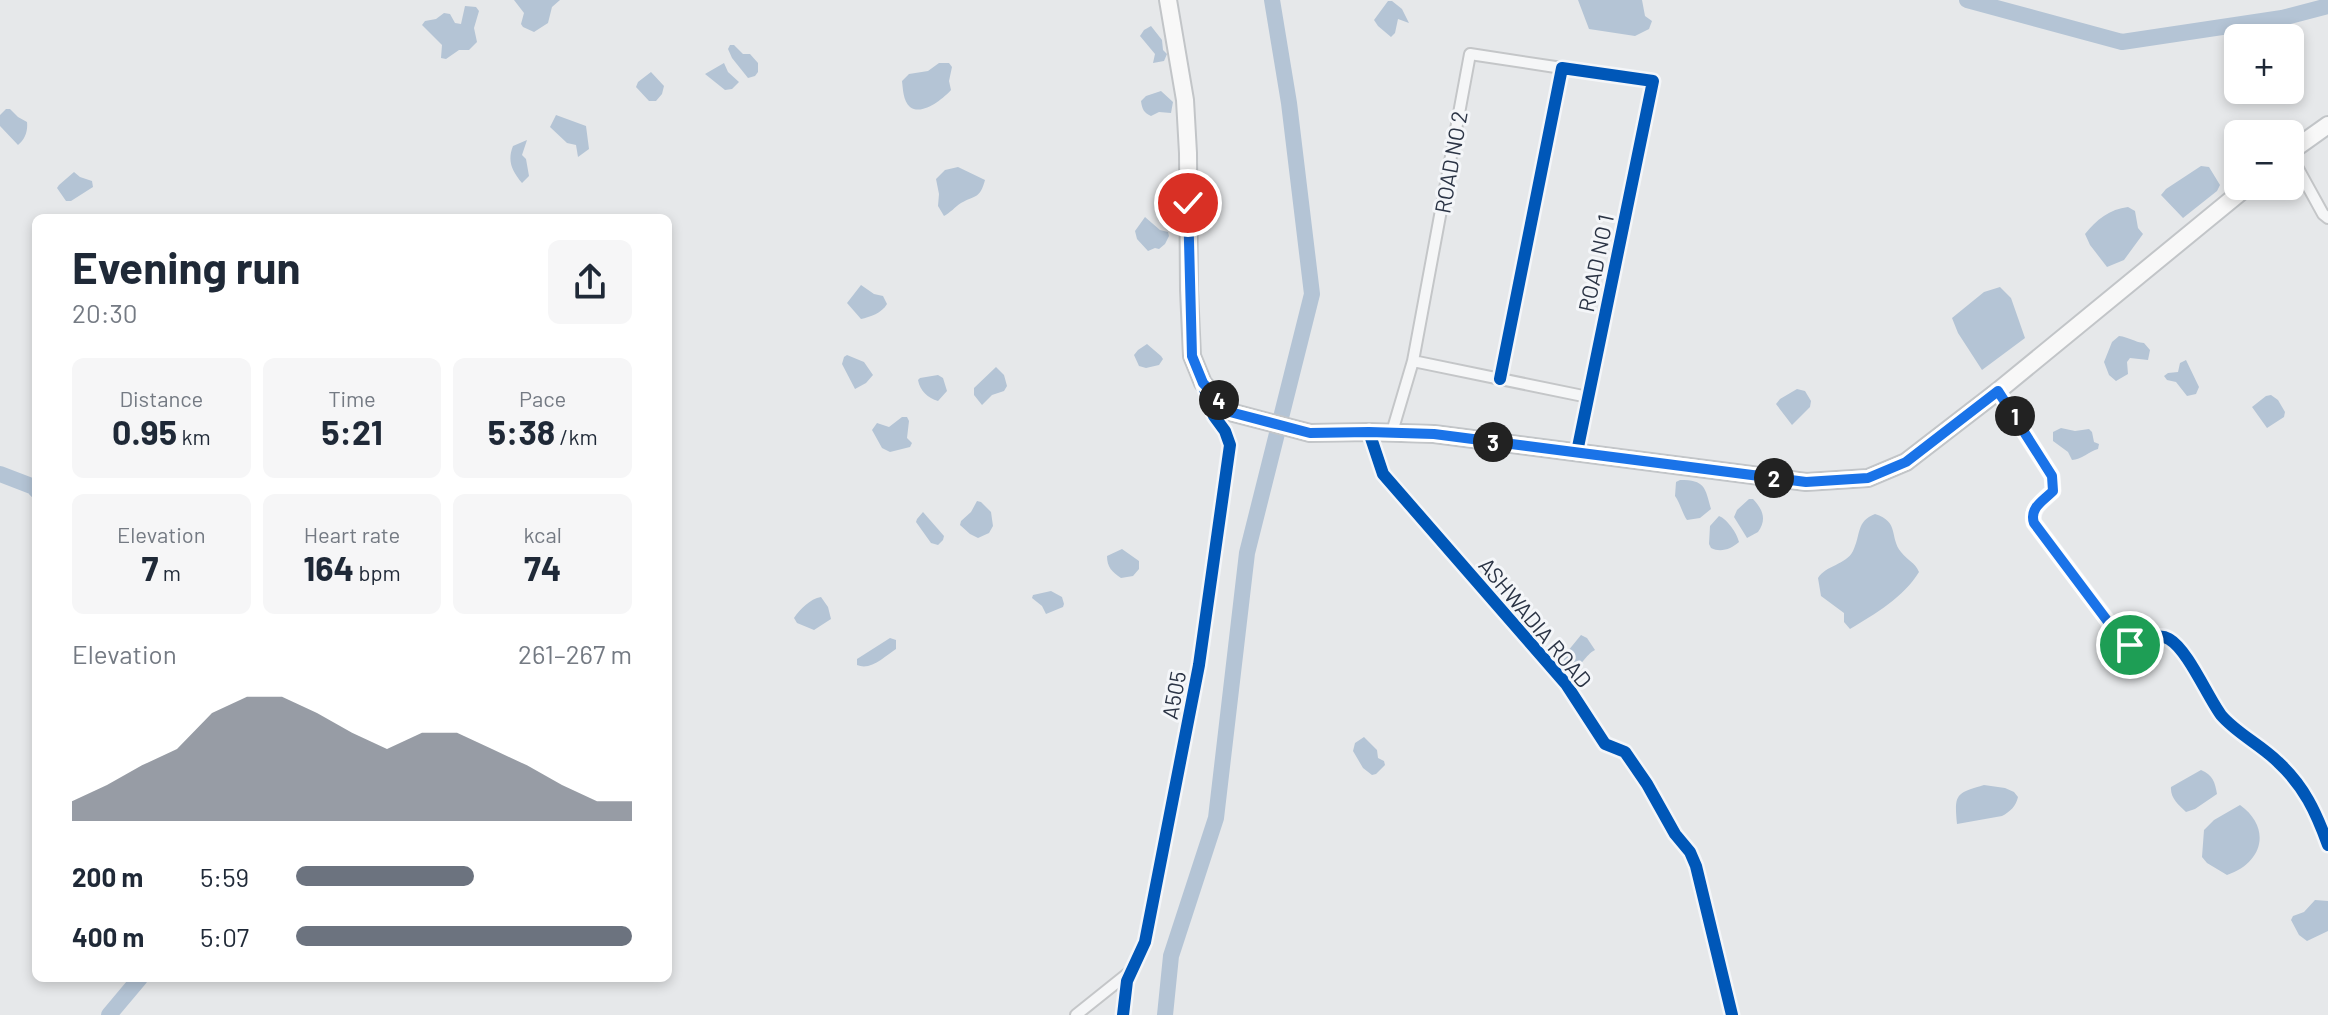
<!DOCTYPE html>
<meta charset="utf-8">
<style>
body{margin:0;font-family:Barlow,sans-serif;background:#f6f6f7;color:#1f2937;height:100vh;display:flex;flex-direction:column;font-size:30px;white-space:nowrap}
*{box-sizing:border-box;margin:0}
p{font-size:26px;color:#747a83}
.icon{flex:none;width:44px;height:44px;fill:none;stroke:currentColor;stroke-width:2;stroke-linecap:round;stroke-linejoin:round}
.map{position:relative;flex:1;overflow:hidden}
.details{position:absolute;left:32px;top:214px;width:640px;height:768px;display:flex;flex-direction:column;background:#fff;border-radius:12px;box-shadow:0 4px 12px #0003}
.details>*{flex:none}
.tools{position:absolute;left:2224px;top:24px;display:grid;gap:16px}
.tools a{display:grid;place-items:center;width:80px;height:80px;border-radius:12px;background:#fff;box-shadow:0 4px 12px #0003;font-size:40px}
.pin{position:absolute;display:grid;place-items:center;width:68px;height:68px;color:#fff;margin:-34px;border:4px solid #fff;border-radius:50%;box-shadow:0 2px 8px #0007}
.km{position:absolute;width:40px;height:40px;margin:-20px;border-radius:50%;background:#222;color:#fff;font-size:22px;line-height:40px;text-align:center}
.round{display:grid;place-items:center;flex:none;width:84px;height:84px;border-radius:12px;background:#f6f6f7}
.overview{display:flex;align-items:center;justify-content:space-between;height:136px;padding:0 40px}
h1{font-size:44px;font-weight:700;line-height:60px}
.metrics{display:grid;grid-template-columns:repeat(3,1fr);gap:12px;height:136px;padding:8px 40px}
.metrics div{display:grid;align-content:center;border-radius:12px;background:#f6f6f7;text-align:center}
.metrics b{font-size:34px;font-weight:700}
.metrics small{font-size:22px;font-weight:400}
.metrics p{font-size:22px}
.chart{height:224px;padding:16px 40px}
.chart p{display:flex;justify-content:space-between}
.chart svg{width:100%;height:144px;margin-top:8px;fill:#6c737f;opacity:.7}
ul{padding:0 40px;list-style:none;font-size:26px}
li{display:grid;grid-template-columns:128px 96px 1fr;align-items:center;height:60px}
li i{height:20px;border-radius:10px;background:#6c737f}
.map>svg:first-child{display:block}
.water{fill:#b4c4d5}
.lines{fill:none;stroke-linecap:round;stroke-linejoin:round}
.river{stroke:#b4c4d5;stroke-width:16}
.street-casing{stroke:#c4c6c8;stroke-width:14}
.primary-casing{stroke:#c2c5c8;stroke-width:20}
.street{stroke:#f5f6f7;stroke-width:10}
.primary{stroke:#f8f8f8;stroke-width:16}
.cycleway-casing{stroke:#f4f6f9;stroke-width:17}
.cycleway{stroke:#0057b8;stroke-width:12}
.route-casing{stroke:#fff;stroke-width:16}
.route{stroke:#1a73e8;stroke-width:10}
.labels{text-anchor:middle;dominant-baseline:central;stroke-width:6;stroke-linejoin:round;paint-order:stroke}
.street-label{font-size:22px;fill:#2b3445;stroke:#f4f6f9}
</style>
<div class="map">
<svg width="2328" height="1015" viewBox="0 0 2328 1015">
<rect width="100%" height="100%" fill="#e6e8ea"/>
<path class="water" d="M514,0H560L552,7L548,23L534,32L523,27L521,24L524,13Z
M1578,0H1642L1645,16L1652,21L1649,29L1635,36L1589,29Z
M1388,1H1392L1402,9L1409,23L1398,19L1395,33L1391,37L1378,26L1374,20Z
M465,6L476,7L479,11L474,28L477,42L469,50H459L446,59L441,58L442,45L422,25L425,21L436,19L444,13L450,14L455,23L461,24Z
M1151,26L1162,40L1163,50L1167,54L1164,61L1153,63L1155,54L1140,36L1144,30Z
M730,45H734L743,54H750L758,63V72L755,76L748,78L732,58L728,49Z
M724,63L728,72L739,82L732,89L725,90L705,74Z
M939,63H949L952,67L949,81L951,90C943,99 922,116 910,107C903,101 903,89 902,81L909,74L928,71Z
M651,72L664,86L662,94L656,101H649L636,87L638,82Z
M1161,91L1173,102L1171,113L1159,112L1151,116C1144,113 1142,109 1141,101L1146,96Z
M6,109H10L18,117L27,122C28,131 25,140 18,145L0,126V115Z
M556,115L586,126L589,149L578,157L576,145L567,143L550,127Z
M527,140L522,155L526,159L529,176L522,183C512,171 507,161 513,146Z
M2201,166L2209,167L2220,185L2217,191L2183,218L2161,195L2166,189Z
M958,167L985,180C980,199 975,195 961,203C955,207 950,213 944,216L938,206L939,194L936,179L945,170Z
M74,172L80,177L92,181L93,187L71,201H66L57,188L59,185Z
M2128,207L2135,211L2138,228L2143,234L2124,260L2107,267L2090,245L2085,234C2096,220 2110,209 2128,207Z
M1145,217L1160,230L1168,232L1169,236L1165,244L1159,249L1155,248L1148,251L1137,239L1135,231Z
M861,285L874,294L883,296L887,304C882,313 870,317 861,319L847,303Z
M2000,287L2011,298L2025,338L1982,370L1958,333L1952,318L1984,292Z
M2119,336C2129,337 2134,342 2144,343L2150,350L2148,360L2130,358L2127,362L2128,374L2116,381L2109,375L2104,362L2112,342Z
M1147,344L1161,356L1163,359L1159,365L1146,368L1139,366L1134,355L1138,350Z
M847,355L864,362L873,375L866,383L855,389L842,364L844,357Z
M2186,360L2199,387L2196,394L2187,396L2176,382L2167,380L2164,376L2168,373L2178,372L2180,363Z
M996,367L1004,375L1007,386L1004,391L992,395L982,405L974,395V388Z
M938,375L943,378L947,391L938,401C928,398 920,391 918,380L920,378Z
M1797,389L1805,391L1811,401L1810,407L1792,425L1776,404L1780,399Z
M2271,395L2278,400L2285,412L2284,417L2267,428L2252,407L2266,396Z
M902,417H907L909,421L907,438L912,443L910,447L890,452L882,448L872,430L877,423L889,427Z
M2061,428L2075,431L2089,429L2092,432L2094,442L2099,444L2098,449C2090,451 2081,460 2072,460L2068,452L2053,441V432Z
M1680,480C1705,480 1705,487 1711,509L1700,518L1687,520C1683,515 1680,503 1675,496L1676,482Z
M1749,499H1753C1763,510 1767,519 1758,532L1747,538L1734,517L1737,510Z
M977,501L981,502L991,512L993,526L989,533L978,538L970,534L960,525L961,521L971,512Z
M923,512L944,536L943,540L938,545L931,543L916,522L917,519Z
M1875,514C1900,522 1889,537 1901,552C1908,561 1915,562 1919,572C1904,597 1875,614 1850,629L1844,622V613L1821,596L1818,578C1826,565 1846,565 1853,551C1861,535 1856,521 1875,514Z
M1719,516C1727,519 1737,533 1739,542C1731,549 1721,553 1711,548L1709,544L1710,526Z
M1122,549L1139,561V569L1133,576L1121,578C1112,572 1107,567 1107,556Z
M1051,591L1062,597L1064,604L1063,607L1046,614L1042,606L1032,598L1033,595Z
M821,597L828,607L831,619L814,630L797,623L794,618C800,609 810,599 821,597Z
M1581,635L1587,638L1595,650C1584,655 1581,672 1567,667L1563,657Z
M890,638L896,640V649C885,656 871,671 857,665V659Z
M1364,737L1377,750L1378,758L1384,761L1385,765L1376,774L1372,775L1363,768L1353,751L1355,743Z
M2201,770C2213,775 2215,782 2217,794L2195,809L2186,812C2179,805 2170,798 2171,787Z
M1984,785L2005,788L2014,792L2018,797C2016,806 2010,812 2002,816L1957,824C1954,794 1956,793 1984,785Z
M2240,805C2272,828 2263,863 2227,875L2207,863L2202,857L2204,830L2214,820Z
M2315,900L2328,901V931L2307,941L2299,935L2291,920L2293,916L2304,912Z"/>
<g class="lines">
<path class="river" d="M1967,0L2122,42L2282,18L2328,6
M0,474L34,487L36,490
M109,1015L140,978
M1165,1015L1171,956L1216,818L1247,553L1312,294L1289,103L1272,0"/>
<g class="street-casing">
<path id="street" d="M2290,154L2323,214L2328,218
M1413,361L1588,397
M1500,379L1562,68L1653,81L1577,452
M1998,391L2052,476L2053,491C2043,501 2030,508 2034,523L2123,641C2141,650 2153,630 2169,639C2188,650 2207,696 2221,715C2236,733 2261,745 2278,762C2304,786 2316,812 2328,845
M1369,432L1383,474L1566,684L1605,744L1625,752L1647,784L1675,834L1690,852L1696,866L1732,1015
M1392,432L1413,361L1470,54L1562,68
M1076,1015L1131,971
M1123,1015L1127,981L1145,942L1199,665L1230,445L1225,431L1214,416L1205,389"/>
</g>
<g class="primary-casing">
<path id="primary" d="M1168,0L1185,100L1188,153L1189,290L1192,356L1203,383L1230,412L1310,433L1369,432L1434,434L1806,482L1868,478L1906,462L1998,391L2248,186
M2290,152L2328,125"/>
</g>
<use href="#street" class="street"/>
<use href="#primary" class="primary"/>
<g class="cycleway-casing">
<path id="cycleway" d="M1500,379L1562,68L1653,81L1577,452
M1998,391L2052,476L2053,491C2043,501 2030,508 2034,523L2123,641C2141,650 2153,630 2169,639C2188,650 2207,696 2221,715C2236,733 2261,745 2278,762C2304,786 2316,812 2328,845
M1369,432L1383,474L1566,684L1605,744L1625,752L1647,784L1675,834L1690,852L1696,866L1732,1015
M1123,1015L1127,981L1145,942L1199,665L1230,445L1225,431L1214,416L1203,383"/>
</g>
<use href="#cycleway" class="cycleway"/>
</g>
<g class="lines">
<g class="route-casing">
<path id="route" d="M1188,203L1192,356L1203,383L1230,412L1310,433L1369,432L1434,434L1806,482L1868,478L1906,462L1998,391L2052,476L2053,491C2043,501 2029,508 2034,523L2115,631L2123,641L2130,645"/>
</g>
<use href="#route" class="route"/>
</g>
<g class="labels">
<g class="street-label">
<text transform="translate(1450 162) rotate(-80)">ROAD NO 2</text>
<text transform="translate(1595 263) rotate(-78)">ROAD NO 1</text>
<text transform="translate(1536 622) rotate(50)">ASHWADIA ROAD</text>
<text transform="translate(1173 695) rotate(-79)">A505</text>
</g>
</g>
</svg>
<div class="tools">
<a>+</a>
<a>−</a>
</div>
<div class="pin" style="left:2130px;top:645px;background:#1e9e55"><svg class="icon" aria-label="arrive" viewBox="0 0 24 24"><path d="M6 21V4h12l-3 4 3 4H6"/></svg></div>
<div class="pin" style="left:1188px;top:203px;background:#d93025"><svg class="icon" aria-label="check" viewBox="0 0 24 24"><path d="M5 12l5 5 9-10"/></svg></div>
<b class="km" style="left:2015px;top:416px">1</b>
<b class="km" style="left:1774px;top:478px">2</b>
<b class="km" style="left:1493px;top:442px">3</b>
<b class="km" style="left:1219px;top:400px">4</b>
<section class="details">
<div class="overview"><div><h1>Evening run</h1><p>20:30</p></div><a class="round"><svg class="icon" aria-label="share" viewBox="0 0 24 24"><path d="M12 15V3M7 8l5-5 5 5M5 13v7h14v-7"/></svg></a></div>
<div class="metrics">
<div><p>Distance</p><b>0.95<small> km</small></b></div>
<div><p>Time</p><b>5:21</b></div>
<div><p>Pace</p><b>5:38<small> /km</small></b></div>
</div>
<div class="metrics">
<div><p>Elevation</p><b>7<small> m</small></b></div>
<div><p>Heart rate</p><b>164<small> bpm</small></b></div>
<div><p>kcal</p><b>74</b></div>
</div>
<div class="chart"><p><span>Elevation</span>261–267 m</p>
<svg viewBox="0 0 160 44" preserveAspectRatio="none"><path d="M0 44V38L10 33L20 27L30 22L40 11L50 6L60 6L70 11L80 17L90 22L100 17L110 17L120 22L130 27L140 33L150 38L160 38V44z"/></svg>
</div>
<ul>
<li><b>200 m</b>5:59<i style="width:53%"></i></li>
<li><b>400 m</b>5:07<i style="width:100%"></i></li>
</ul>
</section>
</div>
